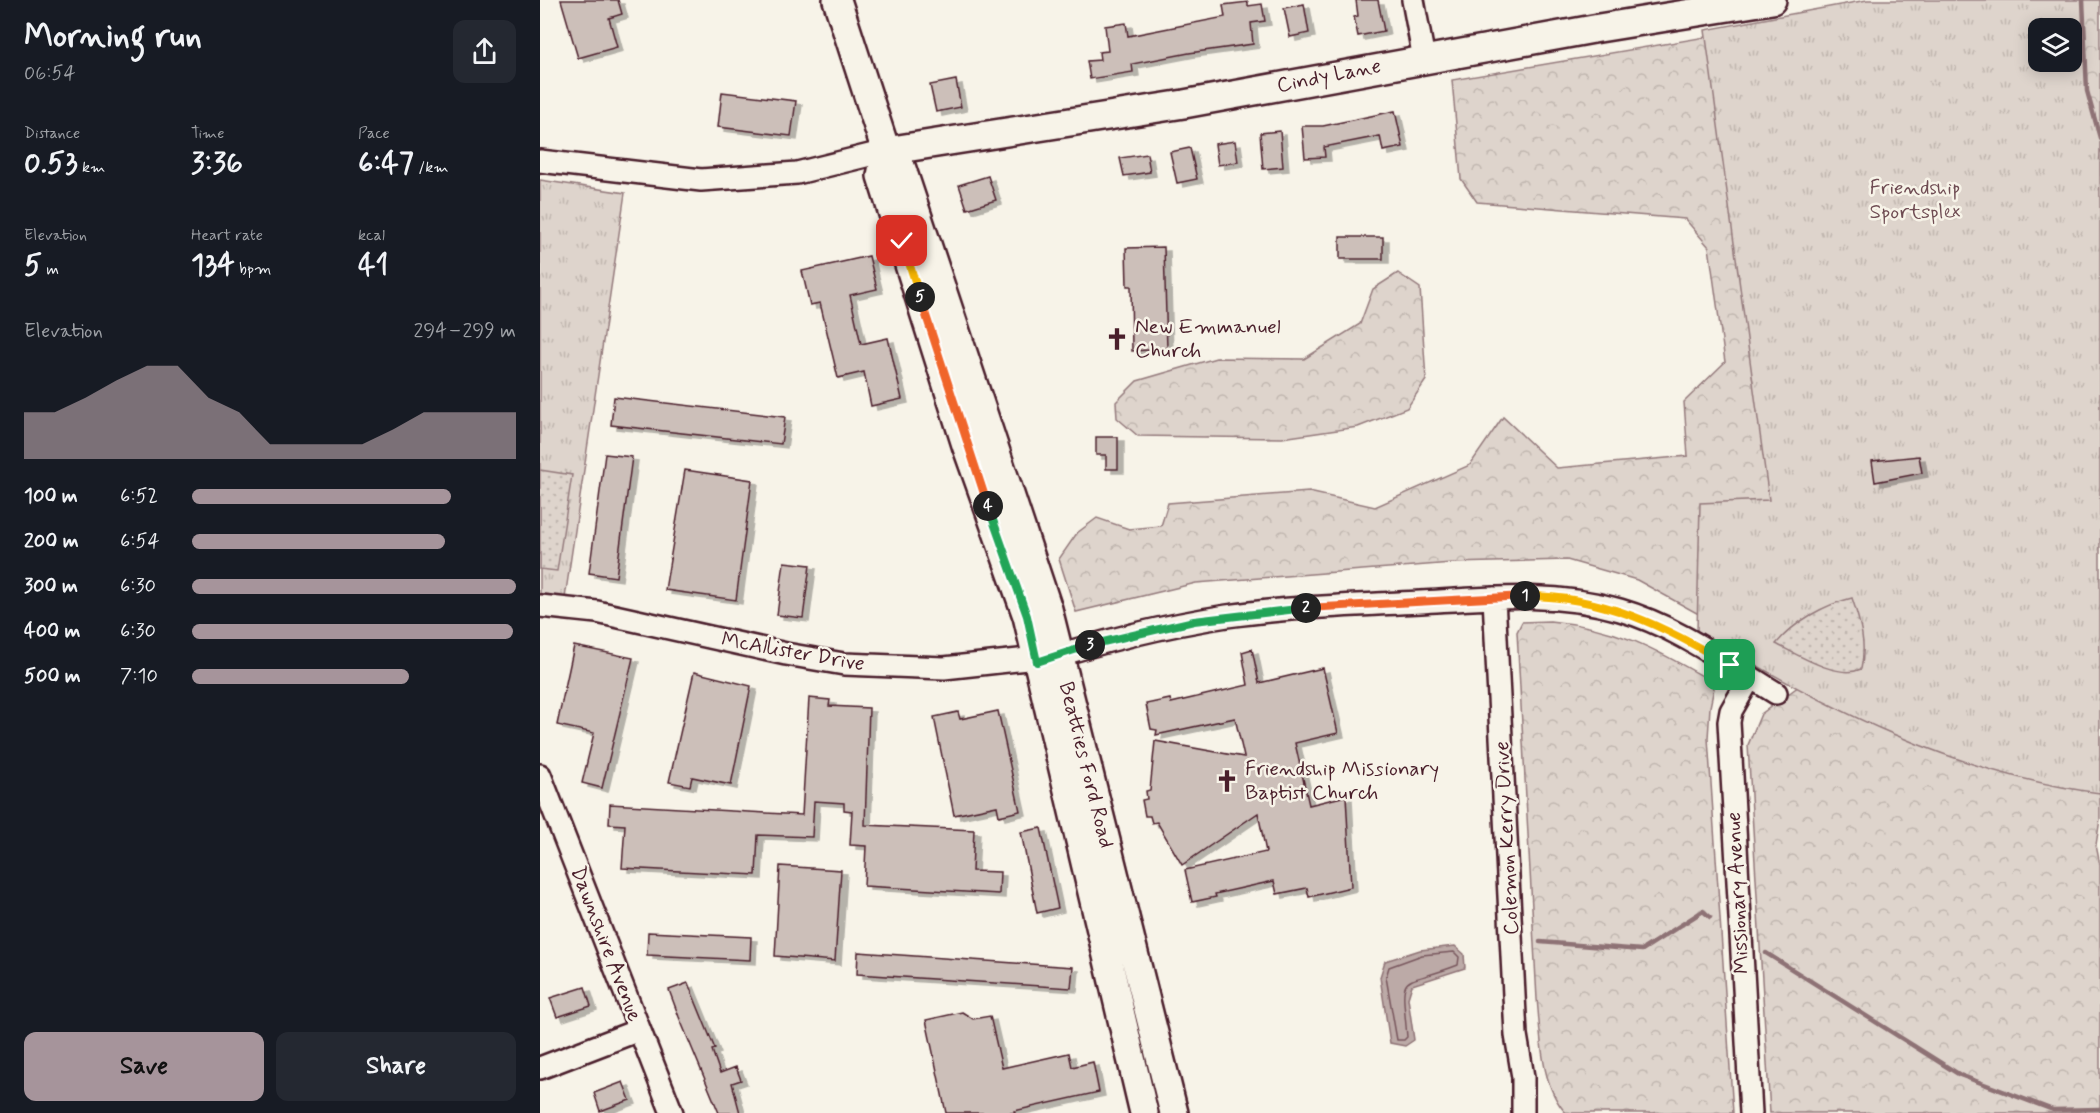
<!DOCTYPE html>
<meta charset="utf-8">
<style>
body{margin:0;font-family:Mynerve,sans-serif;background:#242831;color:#f1f3f6;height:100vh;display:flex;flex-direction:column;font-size:22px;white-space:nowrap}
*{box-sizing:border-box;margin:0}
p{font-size:20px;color:#9ea1a6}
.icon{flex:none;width:33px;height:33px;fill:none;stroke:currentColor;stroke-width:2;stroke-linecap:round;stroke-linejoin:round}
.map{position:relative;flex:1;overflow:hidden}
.details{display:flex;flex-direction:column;background:#171b24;width:540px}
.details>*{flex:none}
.buttons{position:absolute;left:1488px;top:18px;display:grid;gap:12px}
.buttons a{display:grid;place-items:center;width:54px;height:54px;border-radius:12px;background:#171b24;box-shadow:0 3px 15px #0003;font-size:30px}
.pin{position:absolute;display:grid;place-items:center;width:51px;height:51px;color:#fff;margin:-26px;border-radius:12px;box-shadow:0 3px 9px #0006}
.km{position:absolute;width:30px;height:30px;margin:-15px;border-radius:50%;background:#222;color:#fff;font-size:16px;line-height:30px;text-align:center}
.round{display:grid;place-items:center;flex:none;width:63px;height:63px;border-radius:12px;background:#242831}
.headline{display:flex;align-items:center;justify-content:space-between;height:102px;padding:0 24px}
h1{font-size:33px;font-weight:800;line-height:45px}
.figures{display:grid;grid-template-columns:repeat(3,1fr);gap:9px;height:102px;padding:6px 24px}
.figures div{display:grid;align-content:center}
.figures b{font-size:30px;font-weight:800}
.figures small{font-size:16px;font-weight:400}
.figures p{font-size:16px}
.chart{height:168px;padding:12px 24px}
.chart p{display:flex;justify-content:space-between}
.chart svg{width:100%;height:108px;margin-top:6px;fill:#a6949b;opacity:.7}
.action{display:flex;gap:12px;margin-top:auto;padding:12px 24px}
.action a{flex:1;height:69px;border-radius:12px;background:#a6949b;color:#111;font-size:24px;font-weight:800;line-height:69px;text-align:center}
.action a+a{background:#242831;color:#f1f3f6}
ul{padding:0 24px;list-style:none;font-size:20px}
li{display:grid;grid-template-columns:96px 72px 1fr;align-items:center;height:45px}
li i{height:15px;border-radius:8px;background:#a6949b}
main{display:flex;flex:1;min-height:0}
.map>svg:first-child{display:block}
.forest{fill:url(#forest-crowns);stroke:#947a7c;stroke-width:1.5}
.park{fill:url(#park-tufts);stroke:#947a7c;stroke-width:1.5;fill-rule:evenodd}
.garden{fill:url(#garden-dots);stroke:#947a7c;stroke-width:1.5}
.water{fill:#bcaaa7;stroke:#8e7275;stroke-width:1.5}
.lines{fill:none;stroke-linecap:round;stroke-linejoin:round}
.shore{stroke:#78575d;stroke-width:1.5}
.stream{stroke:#8e7275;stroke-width:4.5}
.building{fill:#ccbfb9;stroke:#4a1f2b;stroke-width:1.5;filter:url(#shadow)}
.minor-casing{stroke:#4a1f2b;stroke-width:26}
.major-casing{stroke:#4a1f2b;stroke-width:32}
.minor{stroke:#f7f3e8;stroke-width:21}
.major{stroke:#f7f3e8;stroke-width:27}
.split-1-casing{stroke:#fff;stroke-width:12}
.split-2-casing{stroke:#fff;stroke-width:12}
.split-3-casing{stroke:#fff;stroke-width:12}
.split-4-casing{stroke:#fff;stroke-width:12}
.split-5-casing{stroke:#fff;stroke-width:12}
.split-6-casing{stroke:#fff;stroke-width:12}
.split-1{stroke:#f5b400;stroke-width:8}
.split-2{stroke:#f0652b;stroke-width:8}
.split-3{stroke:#22a559;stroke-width:8}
.split-4{stroke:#22a559;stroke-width:8}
.split-5{stroke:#f0652b;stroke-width:8}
.split-6{stroke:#f5b400;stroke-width:8}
.labels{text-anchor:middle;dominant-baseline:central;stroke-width:5;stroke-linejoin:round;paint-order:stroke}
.street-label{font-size:21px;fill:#4a1f2b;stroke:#f7f3e8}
.park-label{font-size:21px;fill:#6f4c53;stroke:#f7f3e8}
.poi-label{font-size:21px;fill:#4a1f2b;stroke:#f7f3e8;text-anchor:start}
</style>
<main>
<section class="details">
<div class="headline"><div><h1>Morning run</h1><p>06:54</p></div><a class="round"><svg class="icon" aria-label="share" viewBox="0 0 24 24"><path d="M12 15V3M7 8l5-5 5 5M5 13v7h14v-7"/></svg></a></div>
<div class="figures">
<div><p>Distance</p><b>0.53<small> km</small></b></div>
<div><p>Time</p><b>3:36</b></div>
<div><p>Pace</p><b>6:47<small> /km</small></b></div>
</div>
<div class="figures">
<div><p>Elevation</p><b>5<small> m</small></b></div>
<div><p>Heart rate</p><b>134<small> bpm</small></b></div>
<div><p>kcal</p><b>41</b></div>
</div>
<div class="chart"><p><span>Elevation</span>294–299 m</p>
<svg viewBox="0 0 160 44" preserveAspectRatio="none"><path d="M0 44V25L10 25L20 19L30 12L40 6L50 6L60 19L70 25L80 38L90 38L100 38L110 38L120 32L130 25L140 25L150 25L160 25V44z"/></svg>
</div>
<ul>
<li><b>100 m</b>6:52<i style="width:80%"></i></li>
<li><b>200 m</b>6:54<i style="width:78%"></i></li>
<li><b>300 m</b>6:30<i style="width:100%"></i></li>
<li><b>400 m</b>6:30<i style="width:99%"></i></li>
<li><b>500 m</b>7:10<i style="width:67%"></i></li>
</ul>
<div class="action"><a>Save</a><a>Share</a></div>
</section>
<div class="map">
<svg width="1560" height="1113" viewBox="0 0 1560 1113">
<defs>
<pattern id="forest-crowns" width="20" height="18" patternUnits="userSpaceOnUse" patternTransform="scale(1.5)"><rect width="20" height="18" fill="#ded4cc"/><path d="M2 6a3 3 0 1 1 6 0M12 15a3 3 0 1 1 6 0" fill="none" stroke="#c0b6af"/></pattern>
<pattern id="park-tufts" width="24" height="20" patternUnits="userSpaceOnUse" patternTransform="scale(1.5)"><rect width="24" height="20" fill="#ded4cc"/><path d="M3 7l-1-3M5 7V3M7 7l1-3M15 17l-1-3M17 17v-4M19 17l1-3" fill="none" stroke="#c0b6af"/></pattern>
<pattern id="garden-dots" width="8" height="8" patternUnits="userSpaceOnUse" patternTransform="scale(1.5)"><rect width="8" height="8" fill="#ded4cc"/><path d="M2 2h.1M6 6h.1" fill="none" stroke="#c0b6af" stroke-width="1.8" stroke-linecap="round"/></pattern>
<filter id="shadow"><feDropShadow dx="6" dy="4" stdDeviation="0" flood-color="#0004"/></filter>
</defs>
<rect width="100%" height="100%" fill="#f7f3e8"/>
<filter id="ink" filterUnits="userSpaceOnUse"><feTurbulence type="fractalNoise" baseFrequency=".0167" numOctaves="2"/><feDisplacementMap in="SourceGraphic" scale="12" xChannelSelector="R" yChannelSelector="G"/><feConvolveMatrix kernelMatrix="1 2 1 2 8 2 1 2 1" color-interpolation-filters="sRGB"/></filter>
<g filter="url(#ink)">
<path class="forest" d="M1535,0H1560V176L1540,70Z
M1189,33L1272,460L1173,622L1097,580L1027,560L912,563L656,583L536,612L519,559L537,533L557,518L589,529L621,526L628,503L769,492L835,507L930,465L963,417L1017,468L1148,456L1144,402L1185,362L1169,247L1145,219L937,202L921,179L912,80Z
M858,273L880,288L886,380L867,408L818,427L742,438L598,436L577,418L576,402L597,381L676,358L764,359L820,324L833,289Z
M1010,621C1076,627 1114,648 1171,681L1174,688L1170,707L1168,738L1193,1113H1026C1000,1085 1001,1036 997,999L977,632L982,622Z
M1274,675L1560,737V819L1556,845L1560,865V1113H1230L1208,745L1221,714Z"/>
<path class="park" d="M1327,0H1543L1547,91L1560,138V793C1415,775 1281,705 1157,631L1160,503L1229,500L1165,30ZM1498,28H1532V62H1498Z
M0,180L85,193L25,598L0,596Z"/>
<path class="garden" d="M0,470L32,475L17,571L0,569Z
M1312,598C1320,622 1327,644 1321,669C1298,680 1256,654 1236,644C1255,621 1284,605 1312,598Z"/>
<path class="water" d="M915,946L924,954L925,968L872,985L868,998L874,1040L865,1046L850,1043L840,977L845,961L880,950Z"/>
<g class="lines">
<path class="shore" d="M914,952L919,957L918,965C857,989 861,966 867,1037L864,1040H857L846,977L849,967L882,955Z"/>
<path class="stream" d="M1543,0L1547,91L1560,138
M1000,942L1102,950L1163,911L1170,917
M1226,953L1420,1075L1513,1110L1560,1109"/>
</g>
<path class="building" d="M21,0H78L82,14L69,18L77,47L38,58Z
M816,0H838L844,31L818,36L814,17L818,16Z
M708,2V6L722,4L725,21L711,23L713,44L649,53L592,64L593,72L550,79L547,61L560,60L559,52L568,51L565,26L586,23L588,36L685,17L683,5Z
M764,4L769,33L750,37L744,8Z
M416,80L421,107L396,112L390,85Z
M182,92L256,101L251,136L178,127Z
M855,111L863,147L843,151L840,136L784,147L785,157L765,158L762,126H783Z
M740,131L743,167L723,169L720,133Z
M695,141L698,162L678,165L675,144Z
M650,148L657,179L637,183L630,152Z
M607,154L610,172L584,176L580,158Z
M448,176L456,200L427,209L419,185Z
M800,237H843V259H800Z
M624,247L627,349L592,351L591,286H587L586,248Z
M329,256L337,289L310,295L321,344L348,338L362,399L331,406L324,372L298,378L280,303L270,305L262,271Z
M74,397L245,417L241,444L71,425Z
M556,437H578V469H566V455H556Z
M65,454L92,457L76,577L49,573Z
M1379,456L1382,473L1335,482L1332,461Z
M145,470L212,480L196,600L125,590Z
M244,562L270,565L263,618L237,615Z
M34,646L93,658L62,788L42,783L54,733L17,725Z
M712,649L719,683L783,668L798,733L755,743L769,805L806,796L811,887L769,897L767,888L737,894L734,881L675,894L676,897L652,902L645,870L726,852L718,813L642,865L617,822L612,823L610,816H605L602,800L607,799L606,791L610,790L615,741L704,757L695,718L616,735L617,730L611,729L606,704L630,699L631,703L708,685L702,652Z
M154,672L211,686L191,785L152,777L150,786L129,782Z
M269,698L290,700L289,706L329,708L325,825L434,830L432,871L460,872L459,894L324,886L326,846L310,845L312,811L304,810V803L274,801L272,837L218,835L216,875L82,868L85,825L69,824L70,804L262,815Z
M458,711L480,811L459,816L457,806L414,815L394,717L418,712L420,719Z
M501,828L518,908L497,913L481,832Z
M240,866L301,870L295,961L235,956Z
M108,932L211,937L210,960L107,955Z
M318,952L533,967L531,988L317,974Z
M148,983L175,1049L172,1050L180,1073L196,1067L201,1080L192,1083L200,1113H179L139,1017L129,990Z
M45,987L51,1006L17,1017L10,998Z
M422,1012L433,1019L450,1016L462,1068L529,1053L532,1067L553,1062L559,1092L474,1111L475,1113H406L386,1020Z
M83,1082L90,1100L60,1111L54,1093Z"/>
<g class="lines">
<g class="minor-casing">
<path id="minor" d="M873,0L884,59
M0,161L161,180L257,173L346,151
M954,598L976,1035L983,1077V1113
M0,606L57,612L246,654L304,664L404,668L487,659L497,662C559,642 622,626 687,616C751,607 817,605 881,602C949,598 1014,591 1080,610C1136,626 1186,663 1236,693
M1210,678L1191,711L1189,722L1211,1113
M0,775L132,1113
M0,1068L99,1030"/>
</g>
<g class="major-casing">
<path id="major" d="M297,0L346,151L362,169L508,609L634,1113
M346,151L341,176L426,445L487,616L604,1113
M346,151L644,104L1059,28L1232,0"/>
</g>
<use href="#minor" class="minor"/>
<use href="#major" class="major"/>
</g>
</g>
<g class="lines" filter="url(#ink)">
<g class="split-1-casing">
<path id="split-1" d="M985,596C1066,596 1122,626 1190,665"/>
</g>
<g class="split-2-casing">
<path id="split-2" d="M766,608L985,596"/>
</g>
<g class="split-3-casing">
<path id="split-3" d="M550,645L654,621L766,608"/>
</g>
<g class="split-4-casing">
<path id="split-4" d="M448,506L487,616L497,662L550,645"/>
</g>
<g class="split-5-casing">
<path id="split-5" d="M380,297L448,506"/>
</g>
<g class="split-6-casing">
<path id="split-6" d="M362,241L380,297"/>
</g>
<use href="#split-1" class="split-1"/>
<use href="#split-2" class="split-2"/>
<use href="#split-3" class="split-3"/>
<use href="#split-4" class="split-4"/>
<use href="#split-5" class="split-5"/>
<use href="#split-6" class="split-6"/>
</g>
<defs>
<g id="church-bare" transform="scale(1.8)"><path d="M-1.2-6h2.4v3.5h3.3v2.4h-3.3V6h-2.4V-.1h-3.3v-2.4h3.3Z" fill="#4a1f2b" stroke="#f7f3e8" stroke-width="2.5" paint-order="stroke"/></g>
</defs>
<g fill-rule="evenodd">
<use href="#church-bare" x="577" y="339"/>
<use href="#church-bare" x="687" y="781"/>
</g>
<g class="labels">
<g class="street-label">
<text transform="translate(789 76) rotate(-11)">Cindy Lane</text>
<text transform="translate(253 652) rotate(10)">McAllister Drive</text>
<text transform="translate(546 765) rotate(76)">Beatties Ford Road</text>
<text transform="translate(967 838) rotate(-93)">Colemon Kerry Drive</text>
<text transform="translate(1198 893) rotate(-93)">Missionary Avenue</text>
<text transform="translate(66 944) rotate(69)">Dawnshire Avenue</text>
</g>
<g class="park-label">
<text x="1375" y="188">Friendship<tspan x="1375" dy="24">Sportsplex</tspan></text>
</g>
<g class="poi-label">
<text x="595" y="327">New Emmanuel<tspan x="595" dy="24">Church</tspan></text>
<text x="705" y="769">Friendship Missionary<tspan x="705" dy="24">Baptist Church</tspan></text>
</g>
</g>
</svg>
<div class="buttons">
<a><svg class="icon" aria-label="layers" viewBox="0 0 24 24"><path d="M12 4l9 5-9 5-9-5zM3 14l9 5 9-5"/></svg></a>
</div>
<div class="pin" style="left:1190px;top:665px;background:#1e9e55"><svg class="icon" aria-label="arrive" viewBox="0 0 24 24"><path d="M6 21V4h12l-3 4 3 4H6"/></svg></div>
<div class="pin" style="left:362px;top:241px;background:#d93025"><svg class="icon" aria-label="check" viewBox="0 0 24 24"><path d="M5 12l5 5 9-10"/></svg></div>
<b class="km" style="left:985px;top:596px">1</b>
<b class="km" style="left:766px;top:608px">2</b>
<b class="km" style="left:550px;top:645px">3</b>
<b class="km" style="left:448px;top:506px">4</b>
<b class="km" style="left:380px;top:297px">5</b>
</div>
</main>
